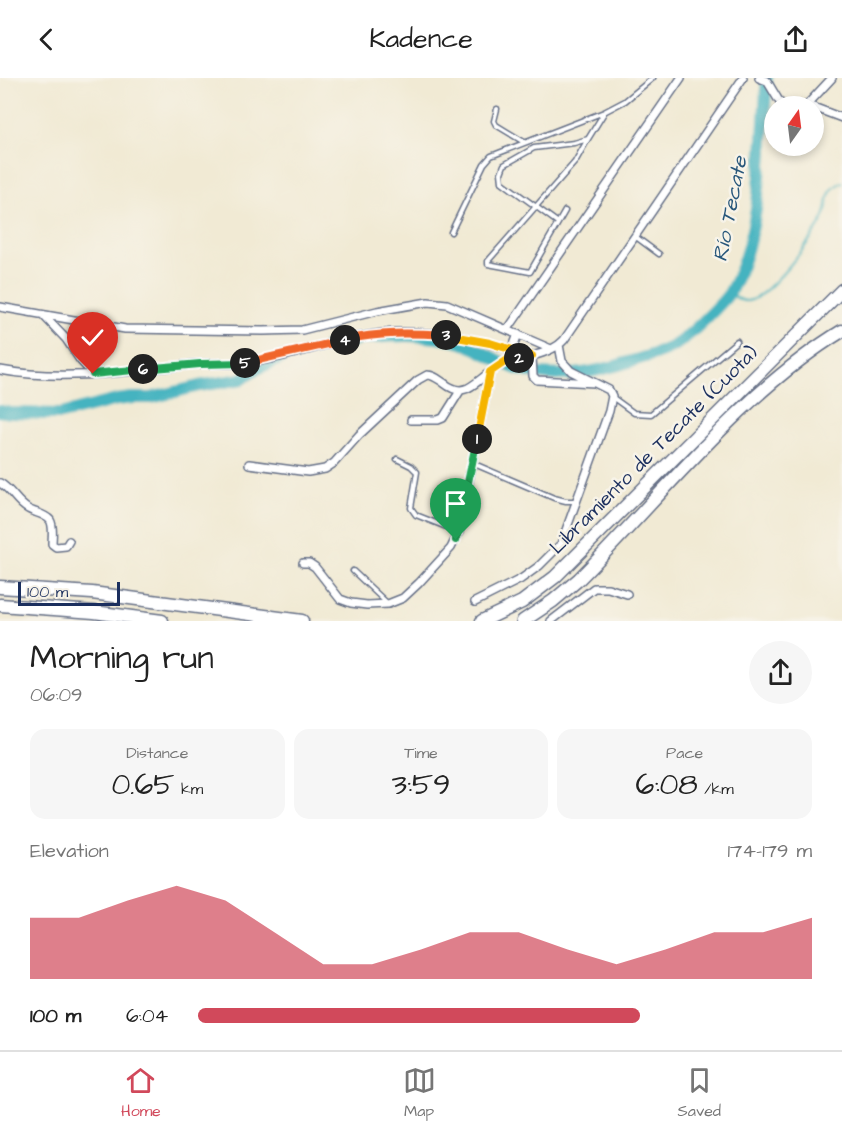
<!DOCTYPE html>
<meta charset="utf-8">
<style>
body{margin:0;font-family:"Architects Daughter",sans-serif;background:#f6f6f6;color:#222;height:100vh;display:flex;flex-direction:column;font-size:22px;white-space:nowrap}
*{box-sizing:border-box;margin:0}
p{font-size:20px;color:#767676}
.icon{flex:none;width:33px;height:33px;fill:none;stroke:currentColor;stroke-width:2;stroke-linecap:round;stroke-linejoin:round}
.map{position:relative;height:543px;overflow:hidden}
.details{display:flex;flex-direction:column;background:#fff;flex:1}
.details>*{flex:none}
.needle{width:39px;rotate:14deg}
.fabs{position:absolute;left:764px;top:18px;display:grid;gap:12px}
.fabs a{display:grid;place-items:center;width:60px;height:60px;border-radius:50%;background:#fff;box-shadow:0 3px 9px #0003;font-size:30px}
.scale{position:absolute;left:18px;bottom:15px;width:102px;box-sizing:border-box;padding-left:6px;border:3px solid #1b2f5e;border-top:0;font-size:16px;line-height:21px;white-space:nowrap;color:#1b2f5e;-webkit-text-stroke:4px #f7f3e8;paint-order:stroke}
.pin{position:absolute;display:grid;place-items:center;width:51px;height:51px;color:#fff;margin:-62px -26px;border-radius:50% 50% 50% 0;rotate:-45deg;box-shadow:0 0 6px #0007}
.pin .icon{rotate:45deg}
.km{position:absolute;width:30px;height:30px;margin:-15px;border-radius:50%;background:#222;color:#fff;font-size:16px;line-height:30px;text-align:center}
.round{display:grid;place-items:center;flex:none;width:63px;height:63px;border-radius:32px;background:#f6f6f6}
.head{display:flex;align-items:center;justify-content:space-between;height:102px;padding:0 30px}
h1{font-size:33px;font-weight:600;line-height:45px}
.figures{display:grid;grid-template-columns:repeat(3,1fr);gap:9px;height:102px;padding:6px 30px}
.figures div{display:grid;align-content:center;border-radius:15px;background:#f6f6f6;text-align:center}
.figures b{font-size:30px;font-weight:600}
.figures small{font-size:16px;font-weight:400}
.figures p{font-size:16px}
.chart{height:168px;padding:12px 30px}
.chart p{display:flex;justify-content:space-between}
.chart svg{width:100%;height:108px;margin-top:6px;fill:#d1495b;opacity:.7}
ul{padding:0 30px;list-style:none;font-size:20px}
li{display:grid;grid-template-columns:96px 72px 1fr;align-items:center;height:45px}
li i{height:15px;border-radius:8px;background:#d1495b}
header{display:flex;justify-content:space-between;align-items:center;height:78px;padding:0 30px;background:#fff;font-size:27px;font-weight:600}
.tab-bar{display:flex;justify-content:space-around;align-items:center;height:84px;border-top:2px solid #e0e0e0;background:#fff;font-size:16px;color:#767676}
.tab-bar a{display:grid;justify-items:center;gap:3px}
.tab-bar .on{color:#d1495b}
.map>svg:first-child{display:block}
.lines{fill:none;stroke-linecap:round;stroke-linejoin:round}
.stream{stroke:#45b3c0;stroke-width:2}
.river{stroke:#45b3c0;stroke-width:12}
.service-casing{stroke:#667087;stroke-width:7}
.minor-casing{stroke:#667087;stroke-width:10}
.motorway-casing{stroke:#667087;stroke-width:15}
.service{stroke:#fff;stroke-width:4}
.minor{stroke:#fff;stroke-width:7}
.motorway{stroke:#fff;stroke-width:12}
.split-1-casing{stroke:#fff;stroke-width:12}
.split-2-casing{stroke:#fff;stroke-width:12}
.split-3-casing{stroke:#fff;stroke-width:12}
.split-4-casing{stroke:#fff;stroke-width:12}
.split-5-casing{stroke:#fff;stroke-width:12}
.split-6-casing{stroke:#fff;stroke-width:12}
.split-7-casing{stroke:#fff;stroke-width:12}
.split-1{stroke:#22a559;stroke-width:8}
.split-2{stroke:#f5b400;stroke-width:8}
.split-3{stroke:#f5b400;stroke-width:8}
.split-4{stroke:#f0652b;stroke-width:8}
.split-5{stroke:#f0652b;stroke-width:8}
.split-6{stroke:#22a559;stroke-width:8}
.split-7{stroke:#22a559;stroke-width:8}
.labels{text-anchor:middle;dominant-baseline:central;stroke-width:5;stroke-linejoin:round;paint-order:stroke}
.street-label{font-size:20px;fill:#1b2f5e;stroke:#f7f3e8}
.water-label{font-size:21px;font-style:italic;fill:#28577b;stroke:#f7f3e8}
</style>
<header><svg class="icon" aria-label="back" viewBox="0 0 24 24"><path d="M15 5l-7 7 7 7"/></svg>Kadence<svg class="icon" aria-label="share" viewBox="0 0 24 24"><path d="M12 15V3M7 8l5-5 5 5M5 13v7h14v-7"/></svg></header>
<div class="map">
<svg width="842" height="543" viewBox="0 0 842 543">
<rect width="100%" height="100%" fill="#f7f3e8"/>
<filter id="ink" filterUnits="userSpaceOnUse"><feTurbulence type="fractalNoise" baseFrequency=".0167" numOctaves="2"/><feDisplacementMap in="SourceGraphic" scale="12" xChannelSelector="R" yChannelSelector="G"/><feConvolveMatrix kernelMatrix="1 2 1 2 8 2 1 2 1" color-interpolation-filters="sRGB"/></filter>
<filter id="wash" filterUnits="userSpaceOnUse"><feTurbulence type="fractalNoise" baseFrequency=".008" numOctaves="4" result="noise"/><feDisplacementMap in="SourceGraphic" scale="24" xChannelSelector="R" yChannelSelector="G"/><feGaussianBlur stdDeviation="1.35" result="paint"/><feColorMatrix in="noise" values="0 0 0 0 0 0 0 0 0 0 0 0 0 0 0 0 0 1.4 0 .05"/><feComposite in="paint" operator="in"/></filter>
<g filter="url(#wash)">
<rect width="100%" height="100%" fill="#f1ead4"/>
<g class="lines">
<path class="stream" d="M729,214C734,218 739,223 746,223C765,224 816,157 824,139C831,122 823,115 842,104"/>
<path class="river" d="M327,269C342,267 357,261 371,260C400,257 435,257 462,265C482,271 499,286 520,292C558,302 595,295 632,283C645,279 668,273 678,265C690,257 723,225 730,214C764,152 761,68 767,0
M0,333L10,335L61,336L117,322L132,320H151L199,308L242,301L257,291L284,279"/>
</g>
</g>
<g filter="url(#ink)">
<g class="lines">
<g class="service-casing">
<path id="service" d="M497,31L494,43L496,47L524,64
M565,133L530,194L488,186V183L575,84L588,61
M557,144L502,104L501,95L504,87L534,70L574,65L588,61L604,35
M451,154L484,86L491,78L604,34L625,23L653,0
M636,159L659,176
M612,319L634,335L651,336L737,263
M397,381L411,388L417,394L411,430L416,437L459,454
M472,385L554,420L566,423H577
M353,493L387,525"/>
</g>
<g class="minor-casing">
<path id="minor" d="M759,0L767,3L782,28
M806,28L832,0
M813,29L842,40
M0,229L125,251L263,253L302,252L377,233L428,224L447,226L551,271
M43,237L66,261L80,282L93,296
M508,251L681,0
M512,272L518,256
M0,292C64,304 132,293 196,286C212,285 229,287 246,285C299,279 349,254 403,254C448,254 490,265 532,278C544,275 556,271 564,262L743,0
M411,342H438L443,340L460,313
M249,386L308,394L325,391L334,385L359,357L418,302L427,297C434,297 438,301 444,305C464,321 473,306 490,294
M0,405C12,412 16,424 28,431C35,435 45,436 50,442C54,448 52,459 52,466L56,469L66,468L69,463
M303,485H309L315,489L340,521L351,525L367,527L388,526L403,520L419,505L451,470L459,454L490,294L509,281L532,278L533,298L537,302L595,305
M475,524L521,501L539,488L561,466L609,333L612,318L609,312L571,293L562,283L559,267
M551,543L594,510H608L627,516"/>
</g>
<g class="motorway-casing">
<path id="motorway" d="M0,509L92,515L302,543
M0,527L94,534L162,543
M482,543L522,524L555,499L842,212
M523,543L553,523L579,501C662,418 742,314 842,253"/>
</g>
<use href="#service" class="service"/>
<use href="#minor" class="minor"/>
<use href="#motorway" class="motorway"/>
</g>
</g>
<g class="lines" filter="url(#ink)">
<g class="split-1-casing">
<path id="split-1" d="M456,462L477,361"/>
</g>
<g class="split-2-casing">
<path id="split-2" d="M477,361L490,294L509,281L519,280"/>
</g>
<g class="split-3-casing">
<path id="split-3" d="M446,257L490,265L532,278L519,280"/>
</g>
<g class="split-4-casing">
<path id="split-4" d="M345,262C379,254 411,255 446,257"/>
</g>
<g class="split-5-casing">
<path id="split-5" d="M245,285L345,262"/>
</g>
<g class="split-6-casing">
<path id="split-6" d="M143,291L200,286L245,285"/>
</g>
<g class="split-7-casing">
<path id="split-7" d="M93,296L143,291"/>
</g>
<use href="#split-1" class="split-1"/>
<use href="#split-2" class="split-2"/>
<use href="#split-3" class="split-3"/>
<use href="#split-4" class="split-4"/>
<use href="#split-5" class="split-5"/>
<use href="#split-6" class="split-6"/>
<use href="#split-7" class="split-7"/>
</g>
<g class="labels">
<g class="street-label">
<text transform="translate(654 372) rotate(-45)">Libramiento de Tecate (Cuota)</text>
</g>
<g class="water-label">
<text transform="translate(730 131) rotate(-79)">Río Tecate</text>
</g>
</g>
</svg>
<div class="fabs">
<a><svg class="needle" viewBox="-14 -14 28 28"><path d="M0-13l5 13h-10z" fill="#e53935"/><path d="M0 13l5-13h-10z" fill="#767676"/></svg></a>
</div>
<div class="scale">100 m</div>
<div class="pin" style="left:456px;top:462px;background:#1e9e55"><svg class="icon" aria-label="arrive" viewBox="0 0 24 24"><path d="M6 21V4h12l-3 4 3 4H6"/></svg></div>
<div class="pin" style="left:93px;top:296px;background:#d93025"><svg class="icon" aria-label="check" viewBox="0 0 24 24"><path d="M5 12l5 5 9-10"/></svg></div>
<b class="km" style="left:477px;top:361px">1</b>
<b class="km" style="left:519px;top:280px">2</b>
<b class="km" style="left:446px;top:257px">3</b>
<b class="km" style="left:345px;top:262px">4</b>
<b class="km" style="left:245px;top:285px">5</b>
<b class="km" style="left:143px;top:291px">6</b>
</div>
<section class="details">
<div class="head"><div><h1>Morning run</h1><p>06:09</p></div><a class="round"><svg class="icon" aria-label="share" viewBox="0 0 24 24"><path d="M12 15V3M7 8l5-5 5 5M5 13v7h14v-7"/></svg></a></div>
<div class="figures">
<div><p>Distance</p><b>0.65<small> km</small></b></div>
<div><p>Time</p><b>3:59</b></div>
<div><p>Pace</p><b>6:08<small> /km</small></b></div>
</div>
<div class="chart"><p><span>Elevation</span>174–179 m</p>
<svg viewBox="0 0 160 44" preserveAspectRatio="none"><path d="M0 44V19L10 19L20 12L30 6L40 12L50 25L60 38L70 38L80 32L90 25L100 25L110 32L120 38L130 32L140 25L150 25L160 19V44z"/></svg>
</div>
<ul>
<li><b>100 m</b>6:04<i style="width:72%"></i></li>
</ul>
</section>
<nav class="tab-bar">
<a class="on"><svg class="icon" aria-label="home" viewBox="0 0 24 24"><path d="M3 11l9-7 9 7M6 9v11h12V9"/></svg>Home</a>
<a><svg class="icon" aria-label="map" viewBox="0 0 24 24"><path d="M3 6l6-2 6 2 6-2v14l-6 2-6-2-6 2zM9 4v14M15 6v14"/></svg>Map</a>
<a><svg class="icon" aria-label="saved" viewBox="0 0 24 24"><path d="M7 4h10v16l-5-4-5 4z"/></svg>Saved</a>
</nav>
